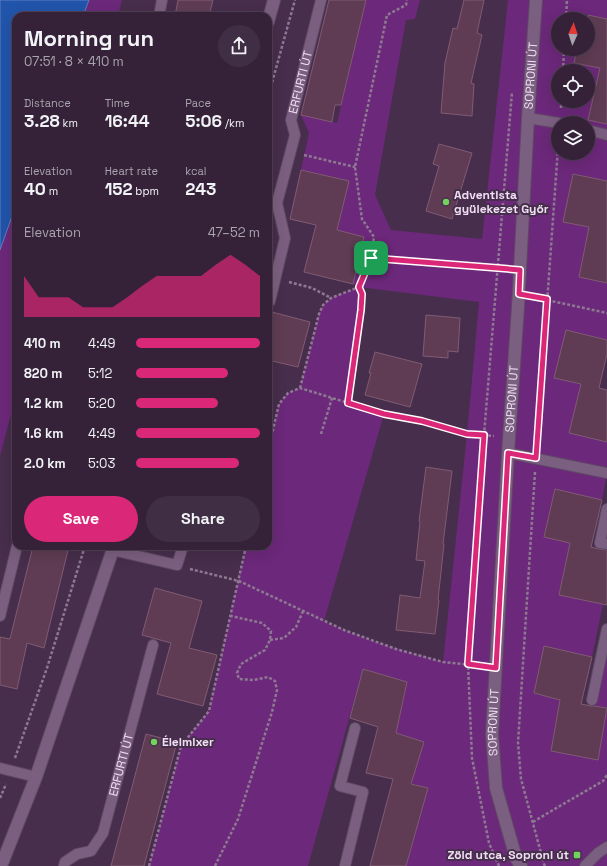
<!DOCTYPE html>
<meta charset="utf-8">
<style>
body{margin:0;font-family:"Space Grotesk",sans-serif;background:#402f44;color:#f1f3f6;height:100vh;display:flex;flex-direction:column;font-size:15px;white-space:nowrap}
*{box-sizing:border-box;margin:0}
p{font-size:13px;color:#aaa4ae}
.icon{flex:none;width:22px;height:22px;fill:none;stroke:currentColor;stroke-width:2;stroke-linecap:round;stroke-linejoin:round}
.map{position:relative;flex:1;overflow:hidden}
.side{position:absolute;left:12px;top:12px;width:260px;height:538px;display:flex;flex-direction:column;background:#352239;border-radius:12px;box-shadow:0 4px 16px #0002,0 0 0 1px #4f3f53}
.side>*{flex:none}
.needle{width:26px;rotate:3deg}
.tools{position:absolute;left:551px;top:12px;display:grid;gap:8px}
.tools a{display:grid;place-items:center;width:44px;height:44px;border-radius:50%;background:#352239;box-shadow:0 4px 16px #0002,0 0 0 1px #4f3f53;font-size:20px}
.pin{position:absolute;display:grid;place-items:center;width:34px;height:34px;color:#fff;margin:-17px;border-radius:8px;box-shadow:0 2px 6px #0006}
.round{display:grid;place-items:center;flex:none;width:42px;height:42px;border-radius:21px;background:#402f44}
.head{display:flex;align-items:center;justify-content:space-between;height:68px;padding:0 12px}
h1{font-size:22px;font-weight:800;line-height:30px}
.metrics{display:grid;grid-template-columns:repeat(3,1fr);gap:6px;height:68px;padding:4px 12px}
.metrics div{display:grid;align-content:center}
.metrics b{font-size:17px;font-weight:800}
.metrics small{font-size:11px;font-weight:400}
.metrics p{font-size:11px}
.chart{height:112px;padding:8px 12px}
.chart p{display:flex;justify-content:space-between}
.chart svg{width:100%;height:72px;margin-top:4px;fill:#db2777;opacity:.7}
.cta{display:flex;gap:8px;margin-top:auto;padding:8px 12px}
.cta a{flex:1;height:46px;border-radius:24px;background:#db2777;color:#fff;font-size:16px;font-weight:800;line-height:46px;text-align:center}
.cta a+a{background:#402f44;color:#f1f3f6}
ul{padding:0 12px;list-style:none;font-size:13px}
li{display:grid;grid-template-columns:64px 48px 1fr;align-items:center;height:30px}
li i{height:10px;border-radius:5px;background:#db2777}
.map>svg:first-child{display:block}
.green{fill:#6c287a;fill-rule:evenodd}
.water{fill:#2154ab;stroke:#5f7ec0}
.building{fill:#5f3c53;stroke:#815b74}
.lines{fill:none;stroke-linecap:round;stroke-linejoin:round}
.service-casing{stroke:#5f4a64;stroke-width:12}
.minor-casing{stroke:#5f4a64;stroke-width:14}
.path{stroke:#8e7992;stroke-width:2.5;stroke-dasharray:3 2;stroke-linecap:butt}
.service{stroke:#7b5f80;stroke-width:10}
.minor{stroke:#7b5f80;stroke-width:12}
.route-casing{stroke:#fff;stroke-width:8}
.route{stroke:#db2777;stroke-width:5}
.poi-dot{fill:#71d25e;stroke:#472e4c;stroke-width:1.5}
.labels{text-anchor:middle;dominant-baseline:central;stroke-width:4;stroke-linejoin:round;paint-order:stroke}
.street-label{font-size:12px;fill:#efdff2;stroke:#472e4c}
.poi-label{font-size:12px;font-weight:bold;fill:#efdff2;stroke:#472e4c;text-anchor:start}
</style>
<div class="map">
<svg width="607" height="866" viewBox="0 0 607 866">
<rect width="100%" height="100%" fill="#472e4c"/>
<path class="green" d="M89,0H122L118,16H83Z
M366,0H420L415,19L406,20L375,195L391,230L482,239L508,0H607V19L585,14L583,19H558V49H577L574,63L600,68L589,120L607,124V181L573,174L563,222L589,227L579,277L607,283V340L566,330L555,378L581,384L607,442V474L602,500L555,489L544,537L570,543L559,595L603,604L592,657L544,647L534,693L560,700L551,751L598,760L607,709V866H406L428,789L411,783L424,742L396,733L407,682L363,669L308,866H149L181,746L209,711L246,546H268V451L279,404L288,393L300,388L319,314L323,305L331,298L358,287L353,284L364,237L337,230L349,181L301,170L309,133L301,115L337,123ZM558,71H588V101H558ZM558,123H588V153H558ZM359,287L479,302L467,434L443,662C403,651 362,639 324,621L384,414L348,403L361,310L362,294Z
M16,205V396L0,456V250Z
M607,629V708L591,705Z"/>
<path class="water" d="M0,0H89L83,16H16V205L0,250Z"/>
<path class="building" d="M178,0H213L209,16H175Z
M329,0H366L341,105H335L332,122L301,115Z
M464,0H484L477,33L482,35L471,83L474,84L472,116L441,113L445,63L453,28L457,29Z
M588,15L607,19V124L588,120L600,68L574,63L577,49H588Z
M439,144L472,153L452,219L426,211L439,166L433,164Z
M301,170L349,181L337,230L364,237L353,284L304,272L316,225L290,219Z
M573,174L607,181V283L579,277L589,227L563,222Z
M268,311L310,322L298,367L268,360Z
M426,315L460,318L458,352L448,351V358L423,356Z
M566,330L607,340V354L599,388L607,390V442L569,433L581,384L554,378Z
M375,352L422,364L410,407L365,395L371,373H369Z
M426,467L452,471L443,544H444L438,600H439L435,634L396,630L400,595L420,598L425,561L416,560L420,522L419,521L421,506Z
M555,489L602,500L591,547L599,549L607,550V605L559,595L570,543L544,537Z
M33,546H69L44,648L27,643L17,689L0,685V637L10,639Z
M155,588L202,601L189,648L217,655L203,706L157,694L171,643L142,635Z
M544,646L592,657L581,704L591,706H594L607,708L598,760L551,751L560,700L534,693Z
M363,669L407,682L396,733L424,742L411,784L428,788L406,866H370L393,779L366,773L378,727L350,718Z
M146,734L177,742L144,866H111Z"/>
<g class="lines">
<g class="service-casing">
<g id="service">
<path d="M159,16L162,0"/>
<path d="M528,118L559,123"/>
<path d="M588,130L607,135"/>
<path id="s1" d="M268,201L277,203L295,135L291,120L321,0"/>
<path d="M270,301L285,238L277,203"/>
<path d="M508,453L607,473"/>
<path d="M607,509L600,543L607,544"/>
<path d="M112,550L177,565L183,546"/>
<path d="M0,616L17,546"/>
<path d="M592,700L607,629"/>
<path d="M0,768L36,777"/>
<path id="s2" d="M64,866L65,862L77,854L91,851L103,833L153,645"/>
<path d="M345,866L363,792L340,786L355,728"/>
<path d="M585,866L598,853L607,847"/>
</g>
</g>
<g class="minor-casing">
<g id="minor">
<path d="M268,22L274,0"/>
<path d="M1,866L36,777L114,546"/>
<path id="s3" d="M521,866L516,858L496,788L492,734L508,453L518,307L528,118L536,0"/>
</g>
</g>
<path class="path" d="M566,19L567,0
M563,71L564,49
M268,97L295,0
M561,108V101
M304,155L355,167
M371,258L504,268
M289,282L312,288L331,298
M533,297L607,313
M300,388L319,314L323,305L331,298L359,287L371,258L374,237L362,219L355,167L387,15L406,5L407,0
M348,403L361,310L362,294L359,287
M321,434L332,398
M537,445L558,148
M268,451L279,404L288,393L300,388L384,414L422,421L467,434L494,436
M535,472L518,743L521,779L544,864L545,866
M190,569L239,581L344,630L396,649L443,662L481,666
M270,640L284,638L296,627L303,611
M15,758L47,668L85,546
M0,798L6,784
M533,822L558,807L603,781L607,775
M149,866L181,746L209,711L246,546
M215,866L238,819L272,712L277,690L275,681L268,677L254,680L239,679L237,673L241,664L265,650L270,640L271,631L262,623L231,616
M499,866L489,843L472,758L468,664L484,435L512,92"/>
<use href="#service" class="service"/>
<use href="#minor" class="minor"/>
</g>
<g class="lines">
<g class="route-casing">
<path id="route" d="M371,258L498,268L520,270L519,294L547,299L536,458L508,453L496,668L468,664L484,435L467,434L422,421L384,414L348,403L361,310L362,294L359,287Z"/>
</g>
<use href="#route" class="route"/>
</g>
<g class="poi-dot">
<circle cx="446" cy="202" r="4"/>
<circle cx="154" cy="742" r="4"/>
<rect x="573" y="851" width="8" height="8" rx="2"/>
</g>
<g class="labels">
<g class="street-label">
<text stroke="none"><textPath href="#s3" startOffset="796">SOPRONI ÚT</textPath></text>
<text stroke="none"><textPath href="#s1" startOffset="134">ERFURTI ÚT</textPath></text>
<text stroke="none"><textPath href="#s3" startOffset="472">SOPRONI ÚT</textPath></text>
<text stroke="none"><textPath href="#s3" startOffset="148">SOPRONI ÚT</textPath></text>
<text stroke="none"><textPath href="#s2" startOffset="125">ERFURTI ÚT</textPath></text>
</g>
<g class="poi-label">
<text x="454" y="195">Adventista<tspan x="454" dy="14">gyülekezet Győr</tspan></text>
<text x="162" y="742">Élelmixer</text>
<text x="569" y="855" text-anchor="end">Zöld utca, Soproni út</text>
</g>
</g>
</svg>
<div class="tools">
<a><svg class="needle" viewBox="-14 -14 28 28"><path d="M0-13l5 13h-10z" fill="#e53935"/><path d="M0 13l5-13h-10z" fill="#aaa4ae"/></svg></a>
<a><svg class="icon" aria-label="locate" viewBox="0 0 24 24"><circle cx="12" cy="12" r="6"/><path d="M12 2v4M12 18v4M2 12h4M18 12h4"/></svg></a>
<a><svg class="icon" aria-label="layers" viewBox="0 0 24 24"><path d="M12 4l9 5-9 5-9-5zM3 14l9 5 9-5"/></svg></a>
</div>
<div class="pin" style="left:371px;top:258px;background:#1e9e55"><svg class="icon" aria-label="arrive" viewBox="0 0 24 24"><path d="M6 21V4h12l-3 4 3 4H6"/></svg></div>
<section class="side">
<div class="head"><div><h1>Morning run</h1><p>07:51 · 8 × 410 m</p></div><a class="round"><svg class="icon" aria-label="share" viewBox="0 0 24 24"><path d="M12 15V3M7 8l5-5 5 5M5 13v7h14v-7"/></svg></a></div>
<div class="metrics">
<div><p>Distance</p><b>3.28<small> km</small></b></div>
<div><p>Time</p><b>16:44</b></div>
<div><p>Pace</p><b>5:06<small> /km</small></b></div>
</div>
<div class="metrics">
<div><p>Elevation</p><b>40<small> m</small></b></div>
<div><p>Heart rate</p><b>152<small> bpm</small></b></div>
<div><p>kcal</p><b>243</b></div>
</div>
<div class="chart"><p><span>Elevation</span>47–52 m</p>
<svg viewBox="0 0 160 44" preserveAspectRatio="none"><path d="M0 44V19L10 32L20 32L30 32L40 38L50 38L60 38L70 32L80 25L90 19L100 19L110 19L120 19L130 12L140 6L150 12L160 19V44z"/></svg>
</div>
<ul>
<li><b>410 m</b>4:49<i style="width:100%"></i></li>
<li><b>820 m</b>5:12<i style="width:74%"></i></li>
<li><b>1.2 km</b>5:20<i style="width:66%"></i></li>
<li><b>1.6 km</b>4:49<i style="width:100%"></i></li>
<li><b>2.0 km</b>5:03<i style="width:83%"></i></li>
</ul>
<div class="cta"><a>Save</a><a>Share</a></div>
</section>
</div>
